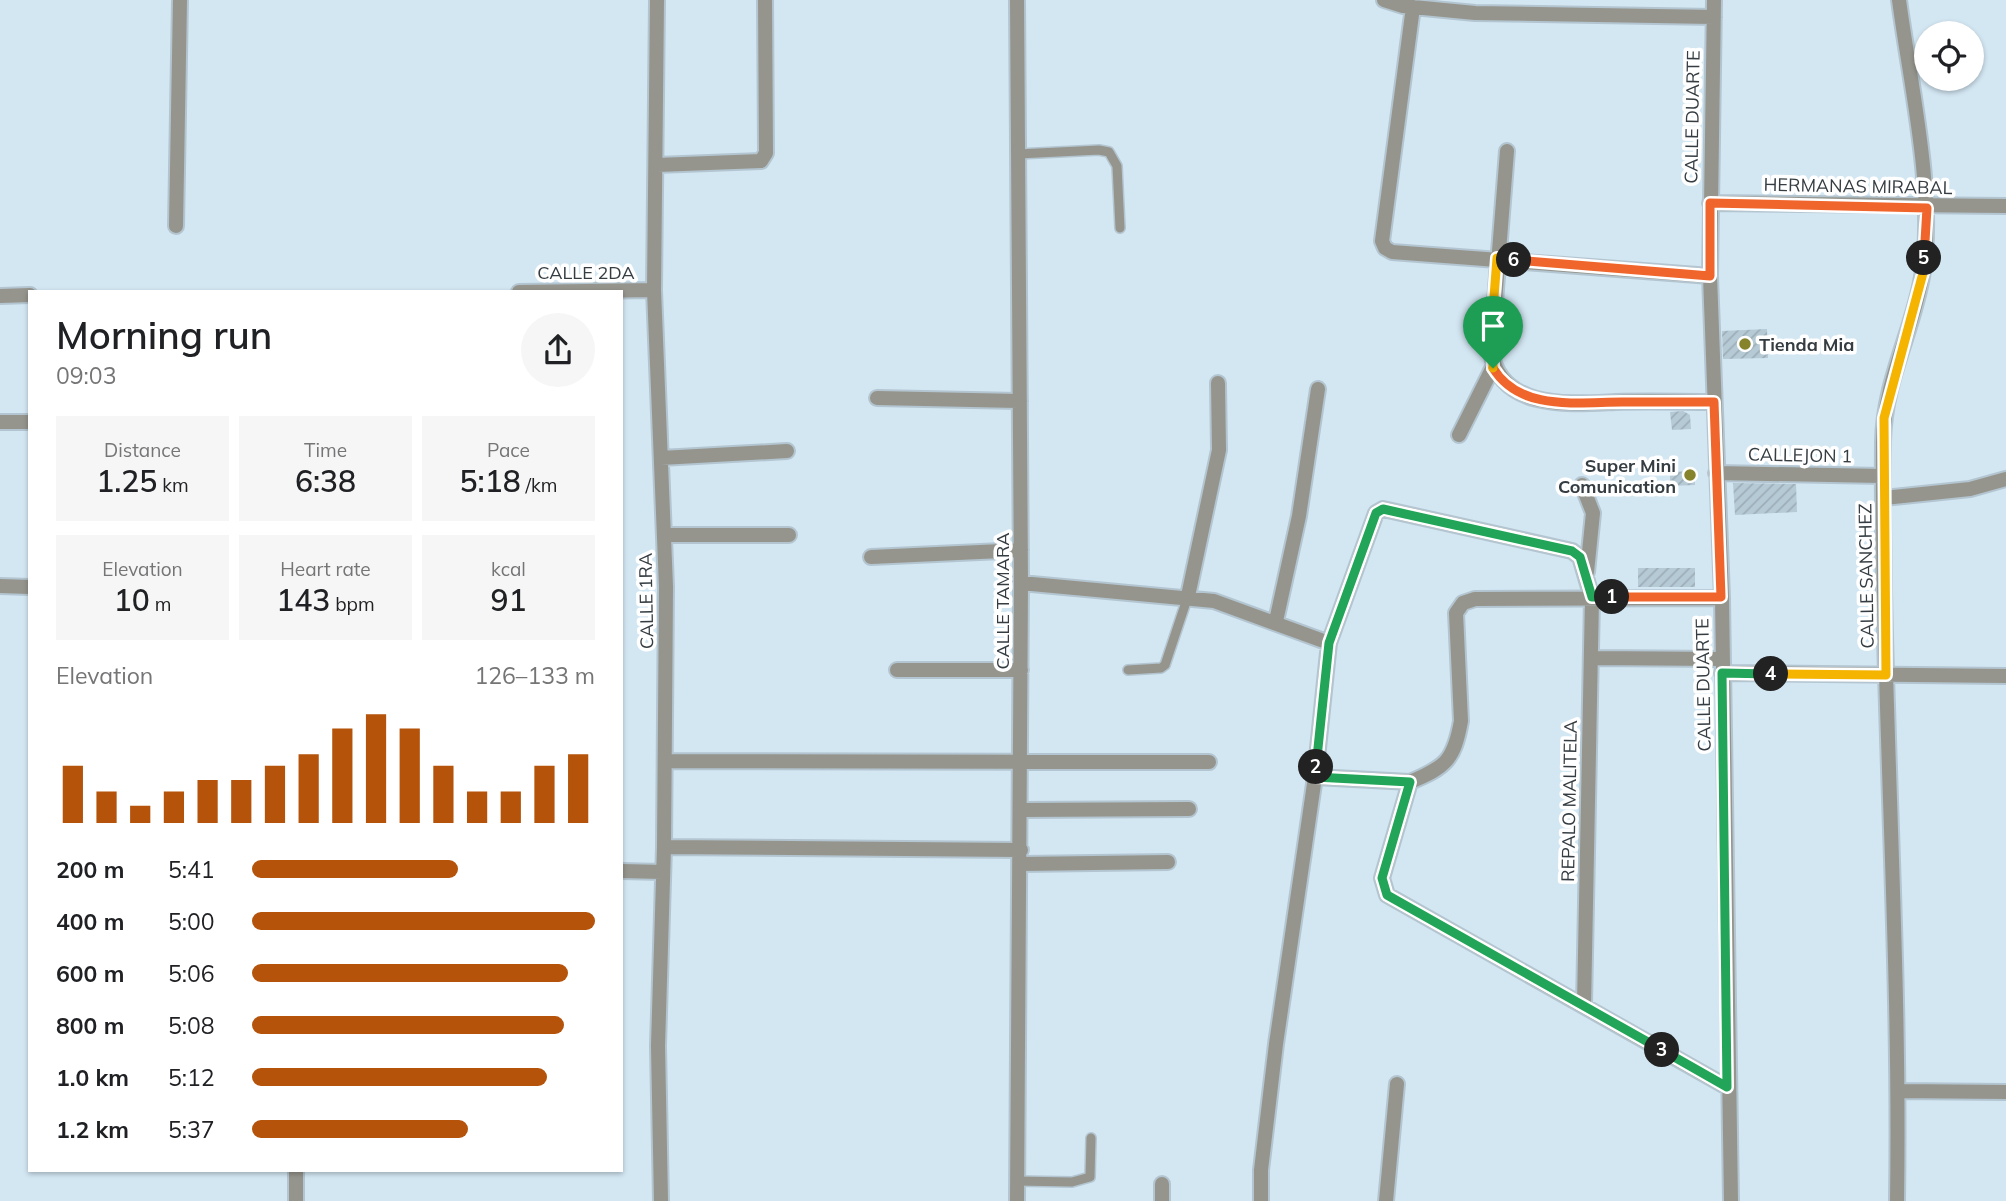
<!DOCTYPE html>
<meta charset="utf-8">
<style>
body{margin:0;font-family:Mulish,sans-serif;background:#f6f6f6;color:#202124;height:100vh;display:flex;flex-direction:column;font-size:26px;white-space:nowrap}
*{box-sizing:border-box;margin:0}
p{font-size:23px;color:#757577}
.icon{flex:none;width:38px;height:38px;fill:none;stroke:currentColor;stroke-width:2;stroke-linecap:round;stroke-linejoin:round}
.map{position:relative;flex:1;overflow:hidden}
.sheet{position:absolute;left:28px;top:290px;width:595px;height:882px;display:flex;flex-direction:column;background:#fff;border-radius:0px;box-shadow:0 2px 5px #0004}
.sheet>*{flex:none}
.controls{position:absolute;left:1914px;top:21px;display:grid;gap:14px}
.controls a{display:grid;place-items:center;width:70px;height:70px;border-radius:50%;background:#fff;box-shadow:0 2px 5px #0004;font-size:35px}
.pin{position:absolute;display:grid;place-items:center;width:60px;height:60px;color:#fff;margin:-72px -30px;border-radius:50% 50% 50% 0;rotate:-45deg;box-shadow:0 0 7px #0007}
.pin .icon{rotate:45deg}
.km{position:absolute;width:35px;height:35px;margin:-18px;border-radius:50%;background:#222;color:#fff;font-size:19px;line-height:35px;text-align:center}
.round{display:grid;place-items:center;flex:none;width:74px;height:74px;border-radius:37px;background:#f6f6f6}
.overview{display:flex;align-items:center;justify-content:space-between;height:119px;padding:0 28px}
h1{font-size:38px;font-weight:600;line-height:52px}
.figures{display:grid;grid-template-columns:repeat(3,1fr);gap:10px;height:119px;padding:7px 28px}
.figures div{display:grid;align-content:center;border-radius:0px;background:#f6f6f6;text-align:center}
.figures b{font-size:30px;font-weight:600}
.figures small{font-size:19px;font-weight:400}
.figures p{font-size:19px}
.chart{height:196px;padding:14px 28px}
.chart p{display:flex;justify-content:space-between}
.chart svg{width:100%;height:126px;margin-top:7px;stroke:#b45309;stroke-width:6}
ul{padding:0 28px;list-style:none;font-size:23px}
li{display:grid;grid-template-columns:112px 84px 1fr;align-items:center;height:52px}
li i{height:18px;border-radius:9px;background:#b45309}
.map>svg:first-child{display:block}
.building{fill:url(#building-hatch)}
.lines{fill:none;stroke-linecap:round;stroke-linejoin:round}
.lane-casing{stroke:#b3c5d0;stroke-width:12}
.street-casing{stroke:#b3c5d0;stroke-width:18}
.lane{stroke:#95958d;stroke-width:9}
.street{stroke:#95958d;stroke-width:14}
.split-1-casing{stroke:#fff;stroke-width:14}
.split-2-casing{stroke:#fff;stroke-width:14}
.split-3-casing{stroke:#fff;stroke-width:14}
.split-4-casing{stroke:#fff;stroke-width:14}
.split-5-casing{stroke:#fff;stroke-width:14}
.split-6-casing{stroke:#fff;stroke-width:14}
.split-7-casing{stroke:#fff;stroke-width:14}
.split-1{stroke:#f0652b;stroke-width:9}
.split-2{stroke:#22a559;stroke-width:9}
.split-3{stroke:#22a559;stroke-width:9}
.split-4{stroke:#22a559;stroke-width:9}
.split-5{stroke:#f5b400;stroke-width:9}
.split-6{stroke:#f0652b;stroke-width:9}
.split-7{stroke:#f5b400;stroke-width:9}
.poi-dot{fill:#85832c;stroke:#fff;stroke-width:2.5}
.labels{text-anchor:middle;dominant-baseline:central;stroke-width:7;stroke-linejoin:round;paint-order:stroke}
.street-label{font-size:18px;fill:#353d42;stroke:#fff}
.poi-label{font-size:18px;font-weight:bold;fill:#353d42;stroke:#fff;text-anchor:start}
</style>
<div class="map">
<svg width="2006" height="1201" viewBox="0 0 2006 1201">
<defs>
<pattern id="building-hatch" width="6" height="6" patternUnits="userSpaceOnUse" patternTransform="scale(1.75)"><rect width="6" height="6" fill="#b6cad5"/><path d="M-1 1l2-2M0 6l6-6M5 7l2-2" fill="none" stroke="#9daeb8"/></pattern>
</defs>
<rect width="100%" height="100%" fill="#d3e7f3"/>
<path class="building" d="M1767,329L1768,358L1723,359L1722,331Z
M1683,411L1690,415L1691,429L1672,430L1670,412Z
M1694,471L1695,485L1670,486V472Z
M1733,483L1796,484L1797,512L1735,515Z
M1638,568H1695V587H1638Z"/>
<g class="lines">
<g class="lane-casing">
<path id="lane" d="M1018,154L1099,150L1109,152L1117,166L1120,228
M1128,670L1161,668L1165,665L1188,596
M1017,1181L1072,1182L1090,1177L1091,1138"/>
</g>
<g class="street-casing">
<path id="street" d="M657,0L654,290L666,587L664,847L658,1046L661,1201
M1017,0L1021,583L1017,1201
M1384,0L1403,6L1475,13L1714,17
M1714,0L1710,276L1722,598L1731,1201
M1413,7L1382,241L1385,248L1392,252L1710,276
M1507,151L1491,352C1501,411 1571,404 1616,402C1649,401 1681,402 1714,402
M657,165L761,161L766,153L765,0
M1710,203L2006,206
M176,226L180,0
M519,292L654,290
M0,296L30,295
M877,398L1020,401
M0,422H30
M1459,435L1493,367
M661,458L787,451
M1716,473L1883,476
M1582,485L1593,513L1587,572
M1884,498L1970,489L2006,479
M664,535H789
M871,557L1021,550
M1021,583L1214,601L1329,643
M0,586L30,587
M1188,596L1219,450L1218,383
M1722,598L1475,599L1463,603L1456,613L1461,721C1454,760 1446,767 1410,782L1382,878L1387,895L1727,1087
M1276,621L1299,516L1318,389
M1592,658L1722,659
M897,670H1021
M1722,673L2006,676
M665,761L1209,762
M1315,777L1410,782
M1021,810L1189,809
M664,847L1021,850
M1021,864L1168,862
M621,871L663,872
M1899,1091L2006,1092
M296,1171V1201
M1162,1201V1184
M1261,1201V1170L1276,1044L1315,777L1329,643L1376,513L1383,509L1572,551L1580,557L1592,598L1584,1005
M1386,1201L1397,1084
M1897,1201C1901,948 1881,695 1883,442C1884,379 1914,330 1923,271C1935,190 1910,83 1899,0"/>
</g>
<use href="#lane" class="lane"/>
<use href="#street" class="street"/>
</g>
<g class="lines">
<g class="split-1-casing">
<path id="split-1" d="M1493,368C1520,412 1578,402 1622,402C1652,402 1683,402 1714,402L1721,597H1612"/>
</g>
<g class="split-2-casing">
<path id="split-2" d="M1316,767L1329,643L1376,513L1383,509L1572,551L1580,557L1592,597H1612"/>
</g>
<g class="split-3-casing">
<path id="split-3" d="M1316,767L1315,777L1410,782L1382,878L1387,895L1662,1050"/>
</g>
<g class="split-4-casing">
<path id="split-4" d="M1662,1050L1727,1087L1722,673L1771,674"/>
</g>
<g class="split-5-casing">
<path id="split-5" d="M1771,674L1886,675L1884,418L1923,273L1924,258"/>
</g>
<g class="split-6-casing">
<path id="split-6" d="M1514,260L1710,276V203L1927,208L1924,258"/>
</g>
<g class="split-7-casing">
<path id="split-7" d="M1493,368L1492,323L1497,258L1514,260"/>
</g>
<use href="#split-1" class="split-1"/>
<use href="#split-2" class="split-2"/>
<use href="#split-3" class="split-3"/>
<use href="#split-4" class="split-4"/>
<use href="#split-5" class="split-5"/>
<use href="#split-6" class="split-6"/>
<use href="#split-7" class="split-7"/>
</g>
<g class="poi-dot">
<circle cx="1745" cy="344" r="7"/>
<circle cx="1690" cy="475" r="7"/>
</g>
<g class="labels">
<g class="street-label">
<text transform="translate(1692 117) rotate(-89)">CALLE DUARTE</text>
<text transform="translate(1858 186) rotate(1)">HERMANAS MIRABAL</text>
<text x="586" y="272">CALLE 2DA</text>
<text transform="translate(1800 455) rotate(1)">CALLEJON 1</text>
<text transform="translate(1866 576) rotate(-91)">CALLE SANCHEZ</text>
<text transform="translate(646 601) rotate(-91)">CALLE 1RA</text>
<text transform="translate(1002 601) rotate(-90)">CALLE TAMARA</text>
<text transform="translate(1703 685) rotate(-91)">CALLE DUARTE</text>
<text transform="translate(1569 801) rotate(-89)">REPALO MALITELA</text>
</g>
<g class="poi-label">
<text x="1759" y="344">Tienda Mia</text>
<text x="1676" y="465" text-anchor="end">Super Mini<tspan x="1676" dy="21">Comunication</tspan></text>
</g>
</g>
</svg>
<div class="controls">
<a><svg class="icon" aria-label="locate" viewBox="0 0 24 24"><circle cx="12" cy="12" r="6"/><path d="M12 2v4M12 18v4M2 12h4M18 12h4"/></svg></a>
</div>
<div class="pin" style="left:1493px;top:368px;background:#1e9e55"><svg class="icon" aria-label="arrive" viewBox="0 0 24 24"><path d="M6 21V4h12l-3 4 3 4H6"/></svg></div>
<b class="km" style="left:1612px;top:597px">1</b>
<b class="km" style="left:1316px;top:767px">2</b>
<b class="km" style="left:1662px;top:1050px">3</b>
<b class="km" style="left:1771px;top:674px">4</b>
<b class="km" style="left:1924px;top:258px">5</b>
<b class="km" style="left:1514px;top:260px">6</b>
<section class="sheet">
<div class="overview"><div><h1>Morning run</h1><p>09:03</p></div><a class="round"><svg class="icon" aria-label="share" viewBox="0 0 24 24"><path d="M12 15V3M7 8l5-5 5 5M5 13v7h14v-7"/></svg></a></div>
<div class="figures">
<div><p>Distance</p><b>1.25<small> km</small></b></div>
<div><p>Time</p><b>6:38</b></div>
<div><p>Pace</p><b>5:18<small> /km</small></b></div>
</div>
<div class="figures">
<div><p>Elevation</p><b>10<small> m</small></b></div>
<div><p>Heart rate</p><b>143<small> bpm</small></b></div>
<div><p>kcal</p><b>91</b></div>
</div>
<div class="chart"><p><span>Elevation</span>126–133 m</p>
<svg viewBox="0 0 160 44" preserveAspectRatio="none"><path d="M5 44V24M15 44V33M25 44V38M35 44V33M45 44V29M55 44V29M65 44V24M75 44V20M85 44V11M95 44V6M105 44V11M115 44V24M125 44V33M135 44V33M145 44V24M155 44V20"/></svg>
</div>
<ul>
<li><b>200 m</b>5:41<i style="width:60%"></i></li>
<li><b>400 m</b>5:00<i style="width:100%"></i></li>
<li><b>600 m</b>5:06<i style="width:92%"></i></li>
<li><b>800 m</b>5:08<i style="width:91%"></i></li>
<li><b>1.0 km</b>5:12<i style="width:86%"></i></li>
<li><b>1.2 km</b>5:37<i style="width:63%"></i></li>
</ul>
</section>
</div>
